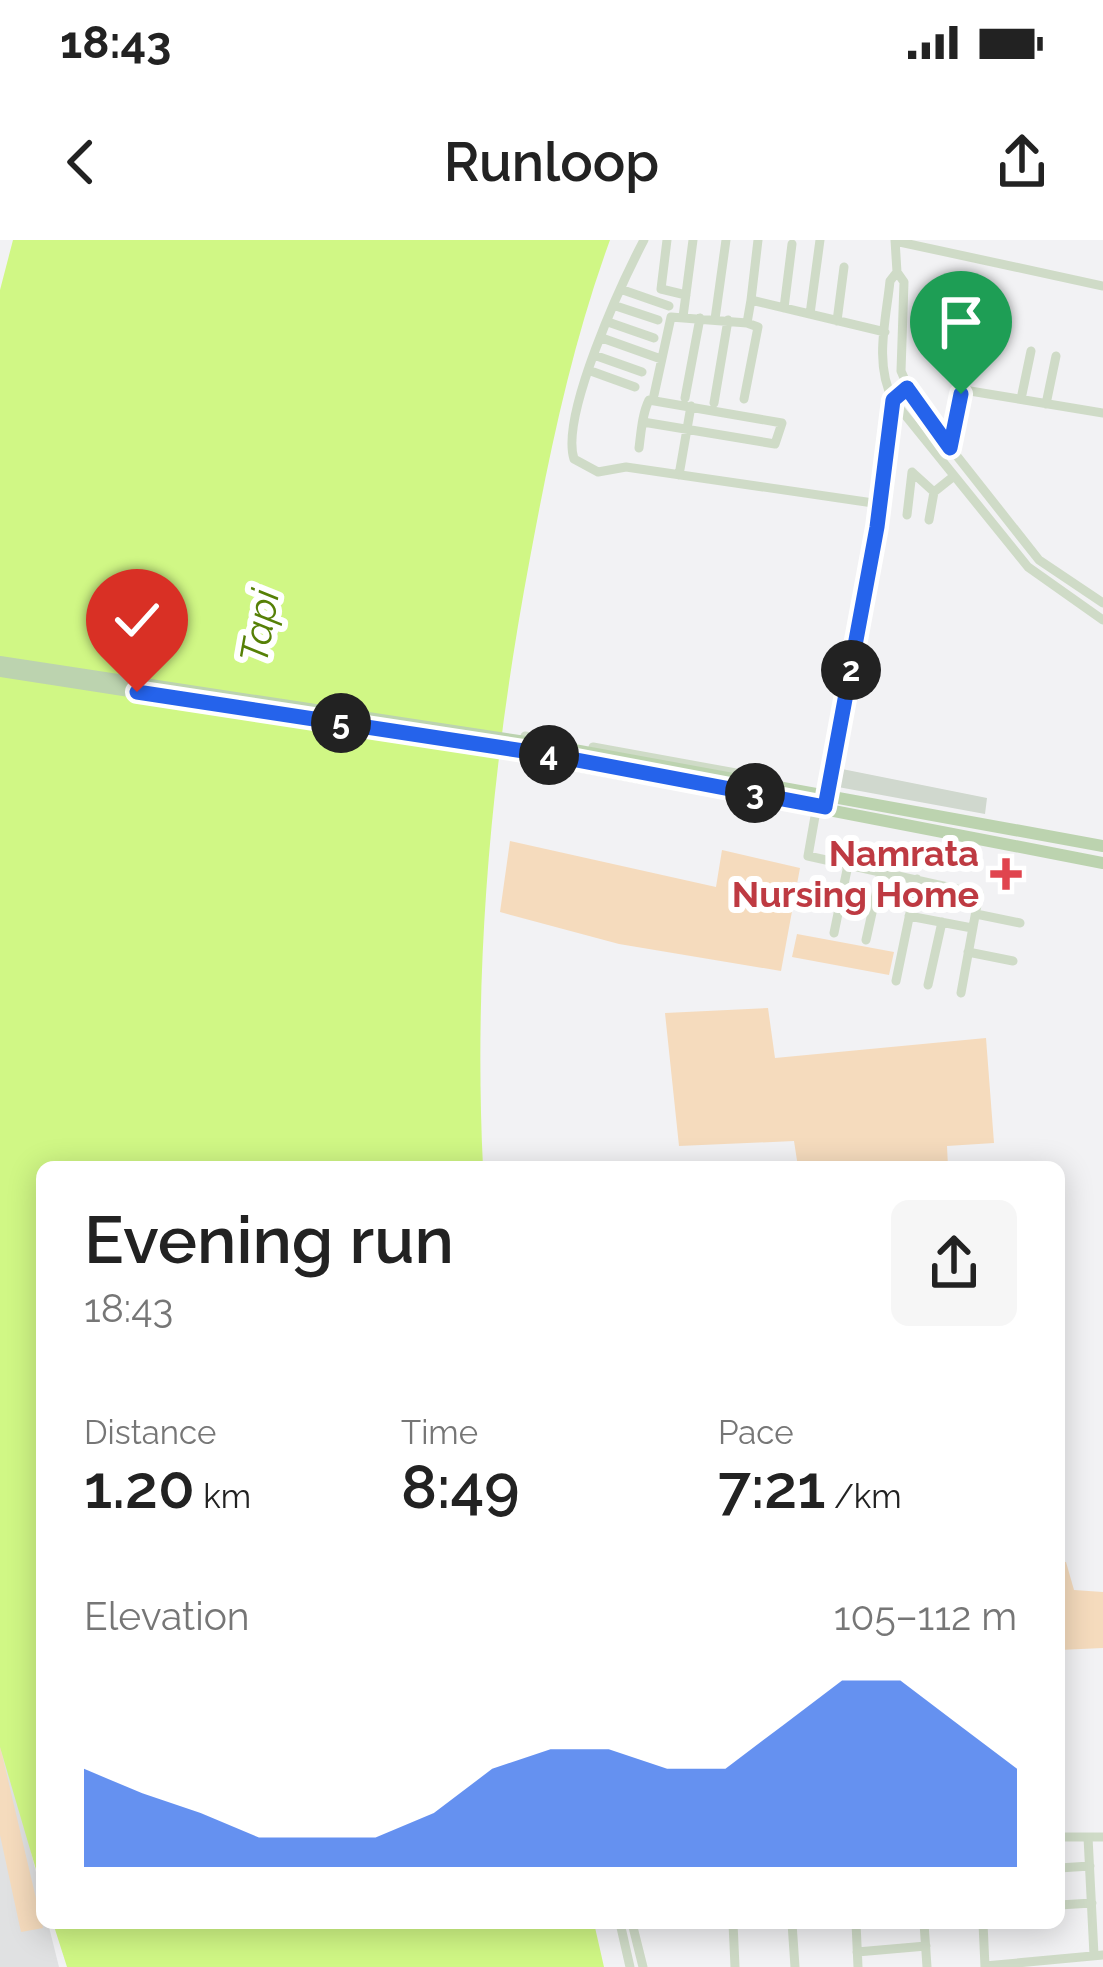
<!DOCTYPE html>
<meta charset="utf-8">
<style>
body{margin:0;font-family:Raleway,sans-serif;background:#f6f6f6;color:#222;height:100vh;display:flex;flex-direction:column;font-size:45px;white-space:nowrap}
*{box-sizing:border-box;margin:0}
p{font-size:39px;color:#767676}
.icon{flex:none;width:66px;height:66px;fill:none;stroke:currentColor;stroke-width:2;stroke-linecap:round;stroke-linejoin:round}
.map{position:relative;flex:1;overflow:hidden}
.drawer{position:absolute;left:36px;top:921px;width:1029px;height:768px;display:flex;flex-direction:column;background:#fff;border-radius:18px;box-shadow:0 6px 30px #0003}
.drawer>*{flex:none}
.pin{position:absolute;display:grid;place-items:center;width:102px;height:102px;color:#fff;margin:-123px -51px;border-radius:50% 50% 50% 0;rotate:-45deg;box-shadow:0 0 12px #0007}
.pin .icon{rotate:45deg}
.km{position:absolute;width:60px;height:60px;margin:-30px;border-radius:50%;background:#222;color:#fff;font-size:33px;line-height:60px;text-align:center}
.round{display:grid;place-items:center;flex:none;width:126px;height:126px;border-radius:18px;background:#f6f6f6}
.summary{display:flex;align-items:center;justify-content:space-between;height:204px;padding:0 48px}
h1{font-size:66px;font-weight:600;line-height:90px}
.metrics{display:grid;grid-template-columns:repeat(3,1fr);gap:18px;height:204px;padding:12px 48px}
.metrics div{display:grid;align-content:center}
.metrics b{font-size:60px;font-weight:600}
.metrics small{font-size:33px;font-weight:400}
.metrics p{font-size:33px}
.chart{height:336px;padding:24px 48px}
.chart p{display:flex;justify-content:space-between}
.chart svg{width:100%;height:216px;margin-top:12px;fill:#2563eb;opacity:.7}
.status{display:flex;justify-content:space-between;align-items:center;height:84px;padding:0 60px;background:#fff;direction:ltr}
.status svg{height:33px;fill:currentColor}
header{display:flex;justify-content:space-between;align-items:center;height:156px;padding:0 48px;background:#fff;font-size:54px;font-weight:600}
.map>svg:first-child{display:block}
.education{fill:#e0e1e2}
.green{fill:#f5dbbd}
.water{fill:#d0f785}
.building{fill:#d0d8ce}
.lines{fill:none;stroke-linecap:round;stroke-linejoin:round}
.minor{stroke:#cfdbc7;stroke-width:9}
.major{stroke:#bcd3af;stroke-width:12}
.major-bridge{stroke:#bcd3af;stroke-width:12}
.route-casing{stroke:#fff;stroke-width:24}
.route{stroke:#2563eb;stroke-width:15}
.health-dot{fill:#e0444e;stroke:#fff;stroke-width:4.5}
.labels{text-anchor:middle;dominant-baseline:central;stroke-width:12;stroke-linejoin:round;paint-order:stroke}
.health-label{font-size:36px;font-weight:bold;fill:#be3a42;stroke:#fff;text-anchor:end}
.water-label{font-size:39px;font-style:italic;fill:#568006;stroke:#fff}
</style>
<div class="status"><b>18:43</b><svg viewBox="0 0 49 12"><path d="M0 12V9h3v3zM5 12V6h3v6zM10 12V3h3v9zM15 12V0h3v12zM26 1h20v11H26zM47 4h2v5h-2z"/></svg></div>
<header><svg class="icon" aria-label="back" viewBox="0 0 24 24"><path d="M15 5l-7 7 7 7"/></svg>Runloop<svg class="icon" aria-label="share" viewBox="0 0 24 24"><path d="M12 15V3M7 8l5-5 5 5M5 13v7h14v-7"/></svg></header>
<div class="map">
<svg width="1103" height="1727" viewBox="0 0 1103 1727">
<rect width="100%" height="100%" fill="#f2f2f4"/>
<path class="education" d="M0,1484L42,1657V1683H48L59,1727H0Z"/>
<path class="green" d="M510,601L716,647L722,610L800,628L781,731L619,704L500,672Z
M797,694L894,712L889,735L792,717Z
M768,768L775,818L986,798L994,903L947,906L948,927H798L794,901L679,906L665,773Z
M1059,1322H1066L1074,1350L1103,1352V1408L1059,1410Z
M0,1506L43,1688L21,1692L0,1595Z"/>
<path class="water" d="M13,0H610C572,104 550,210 530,318C492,520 473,722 483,927H42V1650L0,1507V50Z
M53,1683H594L604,1727H67Z"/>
<path class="building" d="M842,529L987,558L985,574L838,547Z"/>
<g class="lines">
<path class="minor" d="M644,0C622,42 560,176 574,219L598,232L626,227L880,264
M667,0L661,49L686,55
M758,0L751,60L885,92
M895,0L897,32L904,42L901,131L915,163L1039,320L1103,363
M895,1L1103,46
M897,32L890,41C886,80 874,124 893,160L1028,327L1103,380
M623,50L669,66
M616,66L658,80
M784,68L792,4
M810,74L820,0
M683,77L693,0
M715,79L726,0
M837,81L844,27
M608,82L654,98
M602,98L661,119
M594,115L642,132
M588,130L635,147
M654,155L671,77L747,83L751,60
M685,158L700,78
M744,159L758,87L747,83
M1021,159L1031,111
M714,163L728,80
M1046,164L1056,116
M639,208C641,193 642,174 649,160L782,183L775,204L643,182
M950,208L964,150L1103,173
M679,235L691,166
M907,275L912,232L934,252L954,236
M929,280L934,252
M559,501L525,496L522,517L639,539
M593,507L747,535L756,543
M827,555L877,287L894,160
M817,565L808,616L979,654L961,753
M976,674L1020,683
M909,676L972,688
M834,693L848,625
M866,700L881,632
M968,712L1013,721
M896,741L917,639
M928,745L942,682
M1059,1597H1103
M1088,1597L1094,1715
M1059,1628L1090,1626
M1059,1665L1092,1663
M620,1683L630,1727
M632,1683L643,1727
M733,1683L735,1727
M792,1683L795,1727
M856,1683L858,1727
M924,1683L927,1727
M983,1683L985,1727
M857,1712L926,1706
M985,1726L1103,1715"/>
<path class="major" d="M552,506L1103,606
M550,516L1103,623"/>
<path class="major-bridge" d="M0,422L552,506
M0,431L550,516"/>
</g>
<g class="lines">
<g class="route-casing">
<path id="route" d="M137,452L550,515L825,567L877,287L893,160L907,148L950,208L961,154"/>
</g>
<use href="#route" class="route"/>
</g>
<path class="health-dot" d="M1000 616h12v12h12v12h-12v12h-12v-12h-12v-12h12z"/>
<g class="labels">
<g class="health-label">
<text x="979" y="613">Namrata<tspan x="979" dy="41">Nursing Home</tspan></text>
</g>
<g class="water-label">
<text transform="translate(259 386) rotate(-80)">Tapi</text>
</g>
</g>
</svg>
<div class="pin" style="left:961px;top:154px;background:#1e9e55"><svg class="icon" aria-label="arrive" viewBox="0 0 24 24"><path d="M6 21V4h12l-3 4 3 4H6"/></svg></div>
<div class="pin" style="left:137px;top:452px;background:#d93025"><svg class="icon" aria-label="check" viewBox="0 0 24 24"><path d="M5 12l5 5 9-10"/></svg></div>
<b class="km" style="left:851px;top:430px">2</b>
<b class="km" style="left:755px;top:553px">3</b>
<b class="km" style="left:549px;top:515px">4</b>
<b class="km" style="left:341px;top:483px">5</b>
<section class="drawer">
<div class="summary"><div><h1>Evening run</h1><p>18:43</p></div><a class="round"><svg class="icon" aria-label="share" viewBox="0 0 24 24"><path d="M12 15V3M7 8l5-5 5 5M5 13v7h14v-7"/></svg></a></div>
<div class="metrics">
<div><p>Distance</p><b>1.20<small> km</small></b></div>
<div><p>Time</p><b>8:49</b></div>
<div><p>Pace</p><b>7:21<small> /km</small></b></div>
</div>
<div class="chart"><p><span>Elevation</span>105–112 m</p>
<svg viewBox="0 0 160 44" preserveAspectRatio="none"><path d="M0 44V24L10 29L20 33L30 38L40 38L50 38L60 33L70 24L80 20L90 20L100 24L110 24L120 15L130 6L140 6L150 15L160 24V44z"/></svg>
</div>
</section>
</div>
